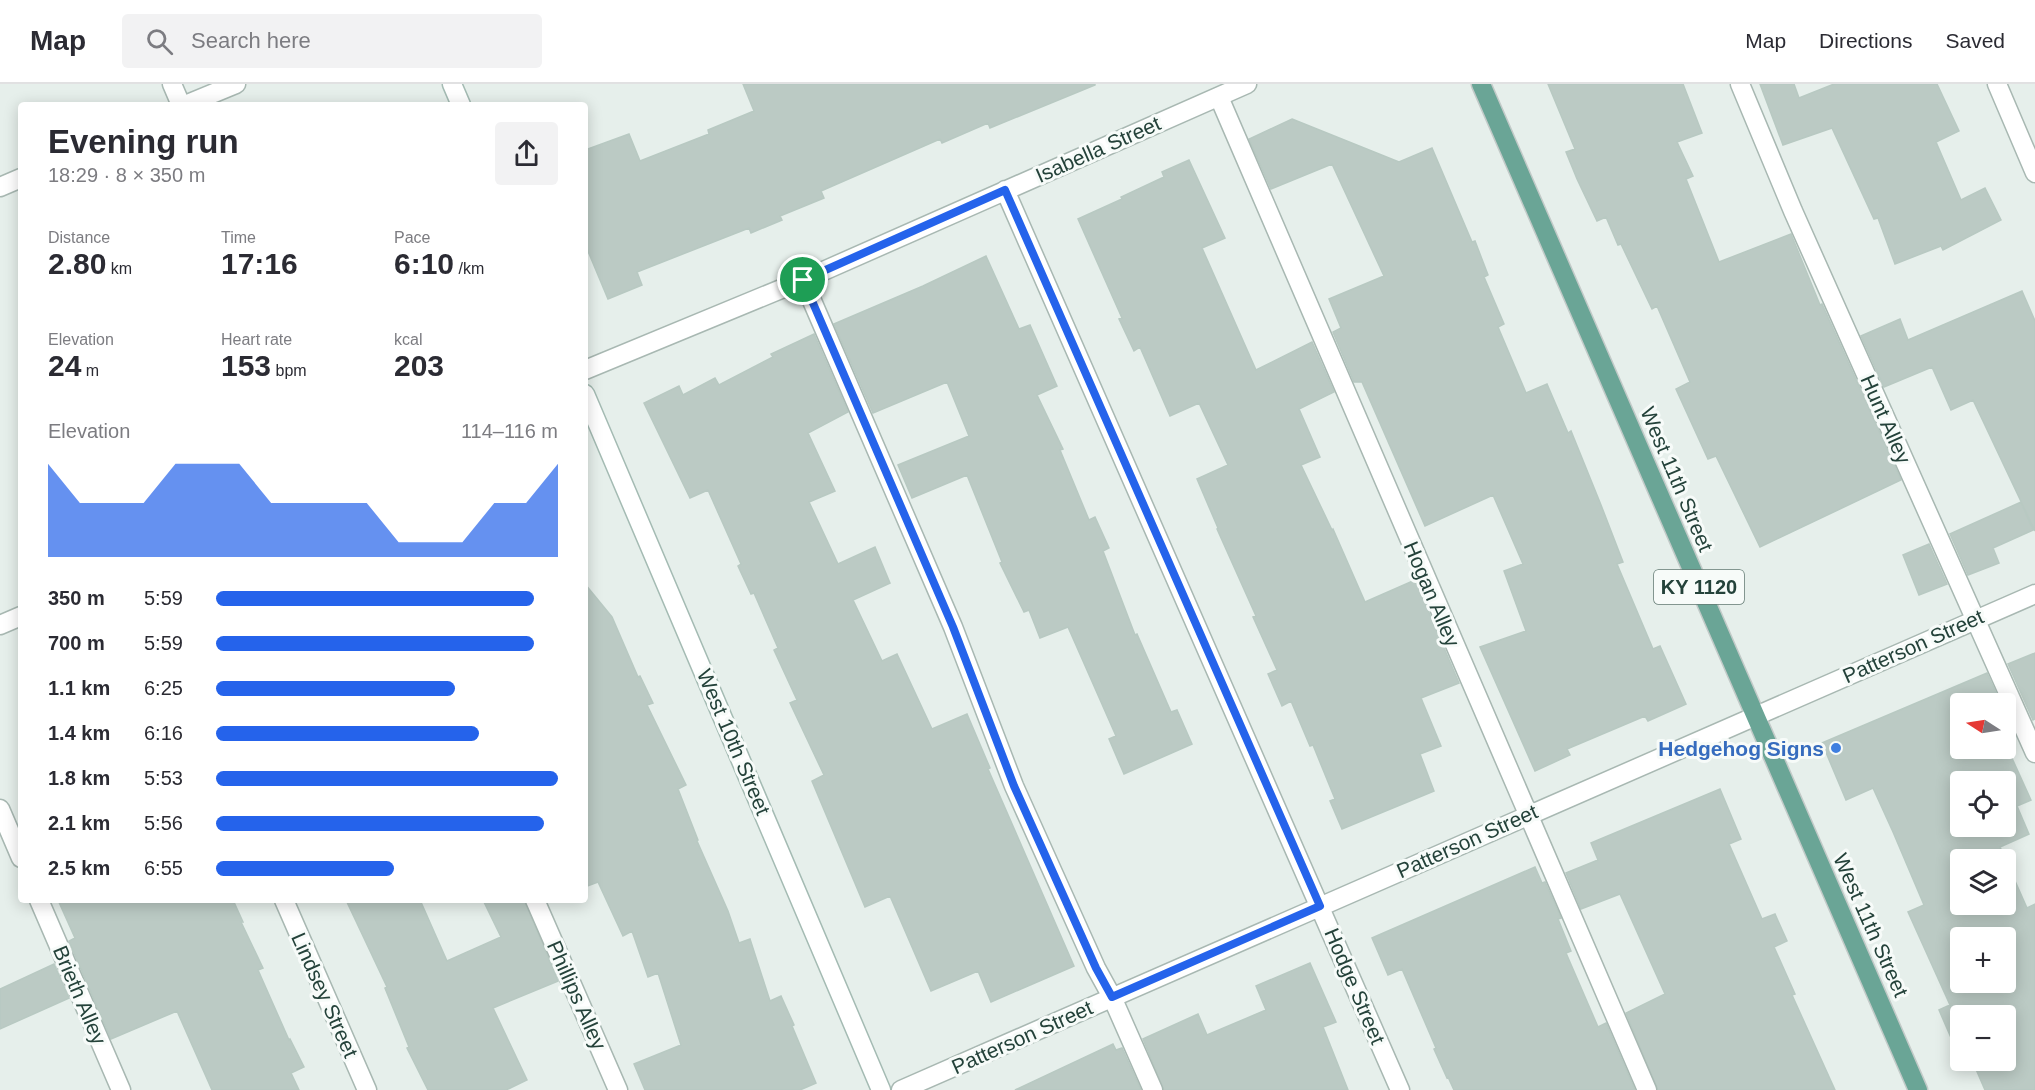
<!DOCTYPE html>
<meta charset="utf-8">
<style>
body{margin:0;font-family:Arial,sans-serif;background:#f2f2f3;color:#2b2b33;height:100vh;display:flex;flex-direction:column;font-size:22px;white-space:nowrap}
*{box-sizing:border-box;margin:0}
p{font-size:20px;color:#7c7c81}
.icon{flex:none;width:33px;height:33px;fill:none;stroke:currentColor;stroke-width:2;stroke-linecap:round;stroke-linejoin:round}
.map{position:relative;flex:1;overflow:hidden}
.drawer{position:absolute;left:18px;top:18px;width:570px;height:801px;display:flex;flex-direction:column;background:#fff;border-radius:6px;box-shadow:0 3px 15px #0003}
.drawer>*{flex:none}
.needle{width:39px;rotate:282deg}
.fabs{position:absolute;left:1950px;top:609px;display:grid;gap:12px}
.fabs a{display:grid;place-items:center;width:66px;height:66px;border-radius:6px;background:#fff;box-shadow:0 3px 15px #0003;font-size:30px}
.pin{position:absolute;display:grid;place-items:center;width:51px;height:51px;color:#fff;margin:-26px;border:3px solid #fff;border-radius:50%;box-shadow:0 2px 6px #0007}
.round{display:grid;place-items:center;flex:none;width:63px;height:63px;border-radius:6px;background:#f2f2f3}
.overview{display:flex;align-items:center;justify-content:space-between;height:102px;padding:0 30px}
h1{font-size:33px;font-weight:800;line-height:45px}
.metrics{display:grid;grid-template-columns:repeat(3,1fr);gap:9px;height:102px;padding:6px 30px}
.metrics div{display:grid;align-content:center}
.metrics b{font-size:30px;font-weight:800}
.metrics small{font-size:16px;font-weight:400}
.metrics p{font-size:16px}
.chart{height:168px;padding:12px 30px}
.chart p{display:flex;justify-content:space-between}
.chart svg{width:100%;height:108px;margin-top:6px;fill:#2563eb;opacity:.7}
ul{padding:0 30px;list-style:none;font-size:20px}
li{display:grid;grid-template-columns:96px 72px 1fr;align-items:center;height:45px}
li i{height:15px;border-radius:8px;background:#2563eb}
header{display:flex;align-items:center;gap:36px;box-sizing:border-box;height:84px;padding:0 30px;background:#fff;border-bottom:2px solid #e1e1e2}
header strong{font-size:28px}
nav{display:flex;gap:33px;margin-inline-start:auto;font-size:21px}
.search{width:420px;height:54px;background:#f2f2f3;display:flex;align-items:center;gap:15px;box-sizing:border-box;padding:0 21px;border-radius:6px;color:#7c7c81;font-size:22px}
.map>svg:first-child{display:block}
.building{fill:#bbcac4;stroke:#b8c9c2;stroke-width:1.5;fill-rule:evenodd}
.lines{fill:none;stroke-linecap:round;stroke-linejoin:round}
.lane-casing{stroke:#a8b8b2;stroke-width:21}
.street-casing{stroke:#a8b8b2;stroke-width:21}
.secondary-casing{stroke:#a4bbb3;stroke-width:21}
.primary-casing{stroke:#c2cac8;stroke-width:21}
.lane{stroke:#fff;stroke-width:18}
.street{stroke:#fff;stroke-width:18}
.secondary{stroke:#fff;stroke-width:18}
.primary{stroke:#6aa596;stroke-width:18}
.route-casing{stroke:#fff;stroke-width:12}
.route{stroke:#2563eb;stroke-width:8}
.shop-dot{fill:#3f7fe0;stroke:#f7fbf9;stroke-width:2}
.labels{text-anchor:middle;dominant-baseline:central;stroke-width:6;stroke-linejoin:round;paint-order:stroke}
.shield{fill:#f7fbf9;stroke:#637a73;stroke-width:1.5}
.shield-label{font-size:20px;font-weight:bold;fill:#24423a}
.street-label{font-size:21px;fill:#24423a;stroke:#f7fbf9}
.shop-label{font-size:21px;font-weight:bold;fill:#366cbe;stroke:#f7fbf9;text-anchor:end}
</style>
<header>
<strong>Map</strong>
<div class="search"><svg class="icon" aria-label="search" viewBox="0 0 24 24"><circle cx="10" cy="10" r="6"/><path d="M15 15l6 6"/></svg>Search here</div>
<nav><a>Map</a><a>Directions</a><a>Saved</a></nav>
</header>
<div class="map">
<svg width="2035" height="1006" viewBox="0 0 2035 1006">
<rect width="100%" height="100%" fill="#e6efeb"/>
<path class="building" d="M743,0H1095V1L990,44L988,39L942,59L940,55L821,107L824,114L780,132L782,136L751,149L749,144L637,188L642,201L608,215L585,160V66L629,50L640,77L709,50L708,46L754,27Z
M1548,0H1683L1702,49L1677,58L1693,92L1686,95L1719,178L1791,150L1820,221L1822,220L1901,396L1760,463L1716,372L1708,375L1676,305L1690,298L1657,222L1652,225L1621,160L1618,161L1606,133L1597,137L1577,95L1566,68L1575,65Z
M1760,0H1794L1799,14L1834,0H1937L1959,47L1936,58L1961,116L1985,104L2001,136L1943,166L1941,162L1895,180L1878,134L1874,135L1832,44L1783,61Z
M1292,35L1399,78L1432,64L1472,158L1475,157L1488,191L1484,193L1504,240L1498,243L1526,309L1547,300L1568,349L1571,347L1601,421L1623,478L1617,480L1653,565L1660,562L1686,620L1648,637L1645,632L1567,665L1570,671L1535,687L1480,563L1526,547L1504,487L1523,480L1493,411L1425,442L1362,298H1354L1333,248L1341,244L1329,215L1384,192L1332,80L1271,105L1249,55Z
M1189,76L1225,154L1202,164L1256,286L1312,258L1334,308L1299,325L1320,373L1301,381L1332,446L1333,445L1365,518L1415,496L1459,599L1421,614L1441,662L1420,670L1434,707L1342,745L1330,717L1335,715L1313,661L1310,662L1291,617L1282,622L1268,590L1277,586L1253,533L1256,532L1217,445L1218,444L1197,395L1228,381L1199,319L1170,332L1140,263L1134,267L1119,235L1122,234L1078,135L1122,115L1121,113L1164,93L1162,88Z
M986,172L1019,245L1030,241L1057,302L1037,311L1063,365L1060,366L1089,436L1095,433L1109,464L1103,467L1135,551L1137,550L1171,628L1177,626L1192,660L1124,690L1109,655L1116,652L1068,543L1040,554L1029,526L1024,528L1000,479L1002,478L967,391L912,414L898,381L969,352L947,298L873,329L834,240L923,202Z
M2022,207L2035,237V447L1973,316L1951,326L1932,283L1884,303L1861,252L1900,235L1908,256Z
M814,250L848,328L808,349L835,407L809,418L838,480L875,463L890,499L853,516L882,577L897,570L932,645L967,630L990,684L988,685L1074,882L991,918L978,887L931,907L890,812L865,823L812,697L824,691L790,619L797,616L774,566L778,564L754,509L751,510L738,482L741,480L708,406L690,414L644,319L679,302L683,311L715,294L719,301L773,273L771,270Z
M2021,418L2033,446L1993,464L1999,479L1968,491L1950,450Z
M1929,460L1947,500L1919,511L1903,471Z
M585,500L612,533L638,593L640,592L653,619L647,621L686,701L678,705L698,756L697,757L728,827L739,859L750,855L770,917L781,912L794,941L792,942L816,999L800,1006H645L634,980L681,961L658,889L648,893L632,847L623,852L598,798L585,803Z
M2035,569V635L2033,636L2008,580Z
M1987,589L2001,620H1960V664H2006V661L2031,716L2017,722L2029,750L2000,763L2027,824L2035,820V1006H1985L1972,976H2006V932H1960V952L1952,956L1939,926L1950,921L1908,828L1924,821L1893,748L1873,704L1846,716L1822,659ZM1960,698H2006V742H1960ZM1960,776H2006V820H1960ZM1960,854H2006V898H1960Z
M1720,705L1741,755L1729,760L1762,835L1775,830L1787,857L1774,863L1795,910L1792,911L1835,1006H1658L1626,929L1665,910L1620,810L1581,825L1566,789L1598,776L1591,759Z
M1535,783L1542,799L1545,798L1561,834L1558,835L1571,867L1566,869L1598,943L1606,939L1635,1006H1454L1448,993L1447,994L1434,965L1436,964L1402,885L1388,891L1372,854Z
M58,816H233L243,838H241L263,884L258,886L289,956L290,955L304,983L291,989L299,1006H212L177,927L111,955L69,857L75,854Z
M346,816H420L447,877L501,853L483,816H524L558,897L493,924L527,996L506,1006H428L407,964L409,963L385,904L387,903Z
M1310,879L1336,938L1323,943L1348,1006H1164L1143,955L1198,930L1207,951L1266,926L1256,902Z
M54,880L69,914L0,945V905Z
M1113,960L1116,966L1122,964L1141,1006H1015Z"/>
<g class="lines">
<g class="lane-casing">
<path id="lane" d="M172,0L181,21
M1740,0L1793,127L2035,669
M1219,13L1647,1006
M803,196L953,543L1014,702L1096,884L1112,913L1153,1006
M0,725L21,774
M39,816L121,1006
M535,816L618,1006"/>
</g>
<g class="street-casing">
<path id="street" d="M1997,0L2035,89
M185,21L236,0
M0,103L21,94
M1005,106L1400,1006
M585,286L803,196L1247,0
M0,541L21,532
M284,816L367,1006
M901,1006L2035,510"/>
</g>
<g class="secondary-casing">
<path id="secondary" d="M452,0L461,21
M585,310L881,1006"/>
</g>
<g class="primary-casing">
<path id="primary" d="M1481,0L1918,1006"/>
</g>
<use href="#lane" class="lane"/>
<use href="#street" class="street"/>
<use href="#secondary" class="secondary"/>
<use href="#primary" class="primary"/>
</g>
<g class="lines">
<g class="route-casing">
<path id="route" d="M1005,106L1320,822L1112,913L1096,884L1014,702L953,543L803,196Z"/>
</g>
<use href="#route" class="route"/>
</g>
<circle class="shop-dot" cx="1836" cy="664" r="6"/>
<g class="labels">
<rect class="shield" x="1654" y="486" width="90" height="34" rx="4.5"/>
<g class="shield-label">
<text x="1699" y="503">KY 1120</text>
</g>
<g class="street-label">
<text transform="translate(1098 65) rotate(-24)">Isabella Street</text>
<text transform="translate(1886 335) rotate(66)">Hunt Alley</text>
<text transform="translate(1677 395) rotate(67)">West 11th Street</text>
<text transform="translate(1432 510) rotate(67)">Hogan Alley</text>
<text transform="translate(1913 562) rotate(-24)">Patterson Street</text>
<text transform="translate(734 658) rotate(67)">West 10th Street</text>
<text transform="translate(1467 757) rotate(-24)">Patterson Street</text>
<text transform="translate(1871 841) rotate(66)">West 11th Street</text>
<text transform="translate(1355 902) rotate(67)">Hodge Street</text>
<text transform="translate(80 911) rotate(67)">Brieth Alley</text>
<text transform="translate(325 911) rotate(66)">Lindsey Street</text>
<text transform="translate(577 911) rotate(66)">Phillips Alley</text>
<text transform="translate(1022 953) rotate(-24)">Patterson Street</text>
</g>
<g class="shop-label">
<text x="1824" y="664">Hedgehog Signs</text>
</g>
</g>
</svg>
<div class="fabs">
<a><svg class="needle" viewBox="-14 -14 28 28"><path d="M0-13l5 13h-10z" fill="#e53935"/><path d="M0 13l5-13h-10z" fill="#7c7c81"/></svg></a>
<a><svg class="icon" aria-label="locate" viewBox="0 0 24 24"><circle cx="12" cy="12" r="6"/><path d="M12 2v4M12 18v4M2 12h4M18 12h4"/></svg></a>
<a><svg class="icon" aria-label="layers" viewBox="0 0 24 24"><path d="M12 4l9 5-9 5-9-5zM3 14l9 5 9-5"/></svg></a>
<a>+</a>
<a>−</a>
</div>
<div class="pin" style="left:803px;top:196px;background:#1e9e55"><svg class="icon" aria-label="arrive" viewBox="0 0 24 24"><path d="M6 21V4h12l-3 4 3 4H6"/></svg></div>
<section class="drawer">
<div class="overview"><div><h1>Evening run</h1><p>18:29 · 8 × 350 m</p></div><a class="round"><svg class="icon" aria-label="share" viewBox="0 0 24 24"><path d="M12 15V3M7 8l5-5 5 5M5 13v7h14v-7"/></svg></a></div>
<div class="metrics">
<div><p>Distance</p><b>2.80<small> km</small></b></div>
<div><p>Time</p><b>17:16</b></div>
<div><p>Pace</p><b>6:10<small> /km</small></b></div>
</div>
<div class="metrics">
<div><p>Elevation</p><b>24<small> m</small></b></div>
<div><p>Heart rate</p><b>153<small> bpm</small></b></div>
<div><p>kcal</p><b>203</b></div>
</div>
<div class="chart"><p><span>Elevation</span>114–116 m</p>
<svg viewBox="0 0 160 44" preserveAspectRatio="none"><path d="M0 44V6L10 22L20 22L30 22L40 6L50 6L60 6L70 22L80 22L90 22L100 22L110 38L120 38L130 38L140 22L150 22L160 6V44z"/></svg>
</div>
<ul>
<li><b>350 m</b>5:59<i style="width:93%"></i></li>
<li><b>700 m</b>5:59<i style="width:93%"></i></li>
<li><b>1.1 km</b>6:25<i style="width:70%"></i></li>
<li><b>1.4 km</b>6:16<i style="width:77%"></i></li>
<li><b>1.8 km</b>5:53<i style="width:100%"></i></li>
<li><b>2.1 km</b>5:56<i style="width:96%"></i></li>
<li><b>2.5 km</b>6:55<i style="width:52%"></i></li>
</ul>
</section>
</div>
